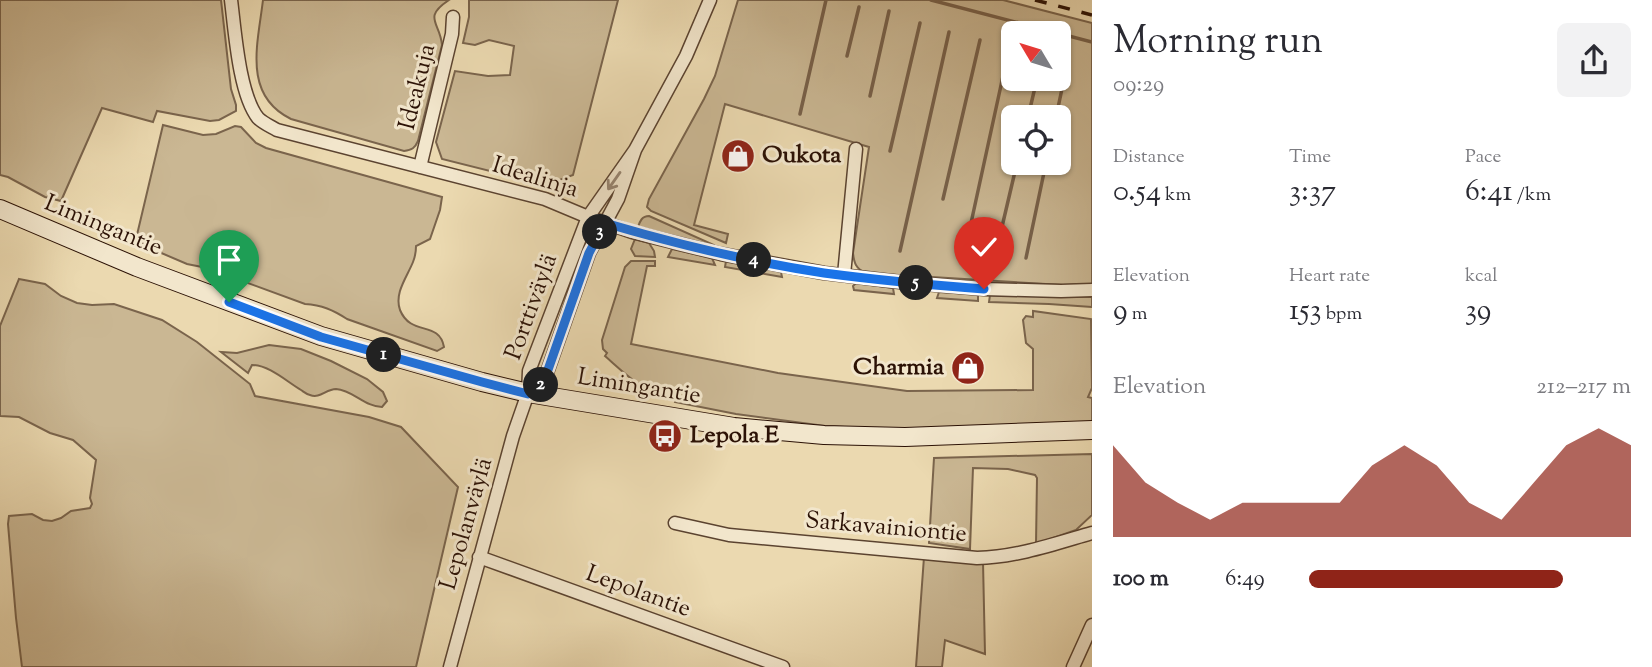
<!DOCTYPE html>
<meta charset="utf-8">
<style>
body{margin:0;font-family:"Sorts Mill Goudy",serif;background:#f2f2f3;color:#2b2b33;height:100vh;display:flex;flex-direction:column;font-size:26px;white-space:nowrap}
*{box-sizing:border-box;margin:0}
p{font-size:23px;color:#7c7c81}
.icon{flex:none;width:38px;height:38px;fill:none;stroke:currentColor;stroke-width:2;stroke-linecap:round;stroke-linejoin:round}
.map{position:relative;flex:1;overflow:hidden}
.panel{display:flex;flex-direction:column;background:#fff;width:560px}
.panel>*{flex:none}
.needle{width:46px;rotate:308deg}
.controls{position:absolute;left:1001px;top:21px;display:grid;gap:14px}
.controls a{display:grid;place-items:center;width:70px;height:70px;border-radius:10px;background:#fff;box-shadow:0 2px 5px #0004;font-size:35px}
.pin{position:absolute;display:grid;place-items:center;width:60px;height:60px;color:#fff;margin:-72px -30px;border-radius:50% 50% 50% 0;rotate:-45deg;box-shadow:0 0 7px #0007}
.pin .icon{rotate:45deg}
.km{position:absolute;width:35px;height:35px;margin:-18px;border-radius:50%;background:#222;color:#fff;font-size:19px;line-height:35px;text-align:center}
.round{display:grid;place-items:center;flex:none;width:74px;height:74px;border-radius:10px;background:#f2f2f3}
.headline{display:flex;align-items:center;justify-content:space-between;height:119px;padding:0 21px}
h1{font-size:38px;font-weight:600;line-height:52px}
.metrics{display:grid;grid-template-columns:repeat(3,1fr);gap:10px;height:119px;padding:7px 21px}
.metrics div{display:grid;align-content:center}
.metrics b{font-size:30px;font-weight:600}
.metrics small{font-size:19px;font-weight:400}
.metrics p{font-size:19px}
.chart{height:196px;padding:14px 21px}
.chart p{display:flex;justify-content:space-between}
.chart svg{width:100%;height:126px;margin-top:7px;fill:#8f2418;opacity:.7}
ul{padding:0 21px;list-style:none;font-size:23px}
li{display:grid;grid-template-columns:112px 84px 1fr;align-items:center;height:52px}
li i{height:18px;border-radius:9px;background:#8f2418}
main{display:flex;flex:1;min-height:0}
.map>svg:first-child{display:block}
.green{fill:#cab793;stroke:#7a644c;stroke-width:2;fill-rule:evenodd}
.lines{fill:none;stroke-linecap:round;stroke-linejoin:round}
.stream{stroke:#776049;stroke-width:3.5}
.street-casing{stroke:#5b4330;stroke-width:15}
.secondary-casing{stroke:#2b1105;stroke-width:20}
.street{stroke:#f2e6cc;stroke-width:12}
.secondary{stroke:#f2e6cc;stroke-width:18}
.rail{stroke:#2b1105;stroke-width:3.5;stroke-dasharray:12 12;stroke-linecap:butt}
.oneway{stroke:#988672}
.route-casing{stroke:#fff;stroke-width:14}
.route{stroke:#1a73e8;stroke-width:9}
.labels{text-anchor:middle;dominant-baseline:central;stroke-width:6;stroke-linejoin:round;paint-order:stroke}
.street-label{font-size:24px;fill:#2b1105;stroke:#f2e6cc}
.poi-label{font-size:24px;font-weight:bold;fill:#2b1105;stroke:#f2e6cc;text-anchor:start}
</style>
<main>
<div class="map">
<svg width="1092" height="667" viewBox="0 0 1092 667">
<rect width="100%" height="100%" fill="#ebd9b0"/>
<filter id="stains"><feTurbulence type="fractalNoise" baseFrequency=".00286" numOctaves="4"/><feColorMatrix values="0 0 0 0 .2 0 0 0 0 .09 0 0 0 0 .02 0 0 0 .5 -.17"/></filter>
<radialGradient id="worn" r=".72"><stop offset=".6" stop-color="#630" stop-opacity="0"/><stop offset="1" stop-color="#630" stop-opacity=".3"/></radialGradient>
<path class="green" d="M0,0H221L231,89L236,105V111L219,120L210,121L157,111L153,122L102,108L61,201L45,197L8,177L0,175Z
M263,0H449C422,18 440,22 442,45L418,141C415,148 412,150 404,151L291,119C242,95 258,43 263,0Z
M469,0H618L573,175L546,185L442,159L436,142L455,71L488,76L510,75L514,46L489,40L475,45L463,43L469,17Z
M738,0H1003L1092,23V284L1063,285L866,273C856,269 854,263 853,253L869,147L725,104L694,225L728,234L726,243L651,211L647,207L649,199L704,99L715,76ZM1013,33H1059V79H1013ZM1013,117H1059V163H1013Z
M163,125L203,135L216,134L235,126L241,127L256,143L266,148L442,197L440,210L430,239L416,246C416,251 415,257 413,262C407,277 394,293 400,310C411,337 439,320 444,347L437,351L347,319C333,310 322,305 305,304L207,268L187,264L159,252L136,239Z
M649,216L714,245L716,247L638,227C640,221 642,216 649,216Z
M635,239L649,243L654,251L655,257L635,256L631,249Z
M672,249L712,258L715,265L668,257Z
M631,261H655V266H647L631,344L778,373L907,391L1033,390V349L1026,343L1023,320L1026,316L1033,317V311L1091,319L1092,388L1088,397L1092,398V422L906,429L864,428L825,426L736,414L675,402L676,397C642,392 630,378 605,356L607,353L603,349L602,340L625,267Z
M726,261L781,272L782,277L725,267Z
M19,279L45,284L61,296L77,303L92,305L114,304L162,320L197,342L250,384L255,396L369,417L401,427L458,487L416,667H22L16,618L8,524L9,516L32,514L43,520L52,521L61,518L71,511L90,508L92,504L90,498L96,460L73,440L50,433L19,417L0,416V326Z
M856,283L893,288L894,294L854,290L853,286Z
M939,292L975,294L978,296V301L937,298Z
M990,295L1092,297V307L1049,304L989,302Z
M269,345L301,349L331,361L367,379L383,392L387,401L382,407C365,407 353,390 336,389C326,389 320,399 310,395C306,394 304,392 301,390C286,381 269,365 252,365L248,373L221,352L237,353Z
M1092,454V515L1076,530L1036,544L1037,478L1035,475L1008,469L973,468L970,549L929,543L934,458Z
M924,557L983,562L985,654L945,640L942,667H916Z"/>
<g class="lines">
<path class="stream" d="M931,0L1092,42
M847,56L859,7
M870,96L889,11
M800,114L826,0
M1028,117L1037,79
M1056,117L1069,56
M890,151L920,23
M943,199L980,40
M966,246L1010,44
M997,248L1017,163
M900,251L949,32
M1026,258L1046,163"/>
<g class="street-casing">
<path id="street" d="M231,0C235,31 239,94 258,118C263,123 270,126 277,130L545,199L588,217L632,232L721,254L824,273L900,282L984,289L1061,291L1092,290
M635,150L686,56L710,0
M420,167L452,34L453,17
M844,275L856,149
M675,523L729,535L977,558C1017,557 1054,544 1092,533
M479,557L783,667
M450,667L513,436L528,393L529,371L588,217L635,150L618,199L589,253L543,384L528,393
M1073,667L1092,625"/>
</g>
<g class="secondary-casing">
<path id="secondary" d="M0,209L137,267L321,336L482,382L528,393L734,427L824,435L905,437L1092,430"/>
</g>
<use href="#street" class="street"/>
<use href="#secondary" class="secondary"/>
<path class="rail" d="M1035,0L1092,15"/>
</g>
<defs><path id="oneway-shaft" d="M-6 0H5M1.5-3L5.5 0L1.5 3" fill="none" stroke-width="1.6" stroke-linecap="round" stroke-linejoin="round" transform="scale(1.75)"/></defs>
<use class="oneway" href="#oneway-shaft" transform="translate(614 181) rotate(125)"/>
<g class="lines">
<g class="route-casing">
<path id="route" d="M229,302L321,337L482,382L528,394L543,384L589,253L605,223C676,244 750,262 824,273C877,280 930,285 984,289"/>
</g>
<use href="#route" class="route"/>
</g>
<defs>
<g id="shop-disc" transform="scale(1.75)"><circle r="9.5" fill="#8f2418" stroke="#f2e6cc"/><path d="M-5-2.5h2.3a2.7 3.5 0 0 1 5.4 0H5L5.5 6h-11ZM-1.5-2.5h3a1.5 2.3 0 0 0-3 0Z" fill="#fff"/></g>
<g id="bus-disc" transform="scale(1.75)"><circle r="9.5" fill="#8f2418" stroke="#f2e6cc"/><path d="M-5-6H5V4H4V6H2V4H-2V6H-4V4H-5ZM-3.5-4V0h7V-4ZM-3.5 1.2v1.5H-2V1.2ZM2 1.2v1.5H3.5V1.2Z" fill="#fff"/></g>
</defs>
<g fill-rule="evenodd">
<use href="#shop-disc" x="738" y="156"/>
<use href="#shop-disc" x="968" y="368"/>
<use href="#bus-disc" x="665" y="436"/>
</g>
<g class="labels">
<g class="street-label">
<text transform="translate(418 87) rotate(-76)">Ideakuja</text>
<text transform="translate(535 178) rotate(17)">Idealinja</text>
<text transform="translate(103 226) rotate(22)">Limingantie</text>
<text transform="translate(532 307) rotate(-70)">Porttiväylä</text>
<text transform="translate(639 387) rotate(9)">Limingantie</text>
<text transform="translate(467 524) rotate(-74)">Lepolanväylä</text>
<text transform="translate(886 528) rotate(5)">Sarkavainiontie</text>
<text transform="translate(638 592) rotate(20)">Lepolantie</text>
</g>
<g class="poi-label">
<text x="762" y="156">Oukota</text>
<text x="944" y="368" text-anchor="end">Charmia</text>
<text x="690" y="436">Lepola E</text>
</g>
</g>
<rect width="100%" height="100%" filter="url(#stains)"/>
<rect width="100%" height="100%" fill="url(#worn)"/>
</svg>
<div class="controls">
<a><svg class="needle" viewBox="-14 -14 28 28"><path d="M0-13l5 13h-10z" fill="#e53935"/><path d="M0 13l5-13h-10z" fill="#7c7c81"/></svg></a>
<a><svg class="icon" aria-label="locate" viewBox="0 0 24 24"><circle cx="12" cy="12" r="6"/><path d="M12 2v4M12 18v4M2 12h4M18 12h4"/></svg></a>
</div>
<div class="pin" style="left:229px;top:302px;background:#1e9e55"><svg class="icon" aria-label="arrive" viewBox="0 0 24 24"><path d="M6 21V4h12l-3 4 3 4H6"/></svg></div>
<div class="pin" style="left:984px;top:289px;background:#d93025"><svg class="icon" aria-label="check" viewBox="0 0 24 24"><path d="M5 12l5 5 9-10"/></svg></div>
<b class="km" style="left:384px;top:355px">1</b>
<b class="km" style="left:541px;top:385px">2</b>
<b class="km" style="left:600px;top:232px">3</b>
<b class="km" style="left:754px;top:260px">4</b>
<b class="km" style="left:916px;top:283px">5</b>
</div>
<section class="panel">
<div class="headline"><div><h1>Morning run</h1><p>09:29</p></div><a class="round"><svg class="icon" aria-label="share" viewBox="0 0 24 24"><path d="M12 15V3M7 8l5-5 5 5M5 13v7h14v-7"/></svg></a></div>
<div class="metrics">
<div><p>Distance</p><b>0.54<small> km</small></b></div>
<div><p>Time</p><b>3:37</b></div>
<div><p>Pace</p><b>6:41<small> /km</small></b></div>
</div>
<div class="metrics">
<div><p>Elevation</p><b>9<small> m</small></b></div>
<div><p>Heart rate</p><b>153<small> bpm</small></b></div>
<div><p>kcal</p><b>39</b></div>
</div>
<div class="chart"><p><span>Elevation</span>212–217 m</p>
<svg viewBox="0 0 160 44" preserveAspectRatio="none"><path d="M0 44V12L10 25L20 32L30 38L40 32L50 32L60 32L70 32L80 19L90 12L100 19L110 32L120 38L130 25L140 12L150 6L160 12V44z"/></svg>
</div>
<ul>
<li><b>100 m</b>6:49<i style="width:79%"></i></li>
</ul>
</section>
</main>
